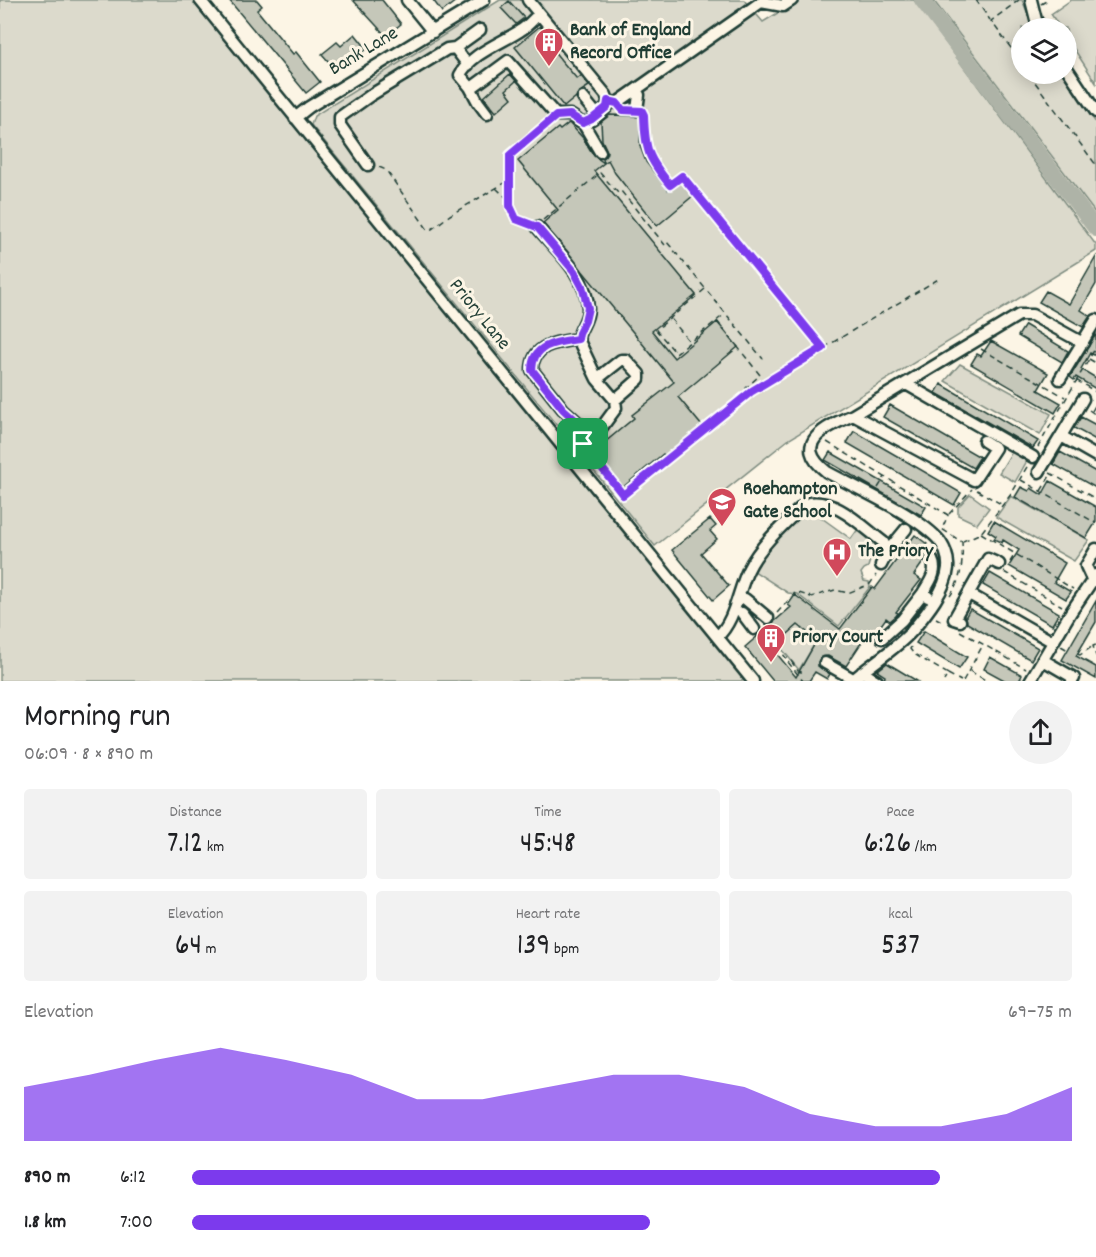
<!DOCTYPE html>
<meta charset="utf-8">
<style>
body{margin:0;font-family:Dekko,sans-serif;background:#f2f2f2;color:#202124;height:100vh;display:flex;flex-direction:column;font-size:22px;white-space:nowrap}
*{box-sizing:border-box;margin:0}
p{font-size:20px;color:#757577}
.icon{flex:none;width:33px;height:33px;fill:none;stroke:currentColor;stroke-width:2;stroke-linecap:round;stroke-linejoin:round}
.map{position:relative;height:681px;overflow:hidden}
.panel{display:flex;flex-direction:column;background:#fff;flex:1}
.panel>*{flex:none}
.controls{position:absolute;left:1011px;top:18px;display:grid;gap:12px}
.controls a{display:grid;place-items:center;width:66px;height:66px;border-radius:50%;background:#fff;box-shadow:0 3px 15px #0003;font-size:30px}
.pin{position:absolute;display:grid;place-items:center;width:51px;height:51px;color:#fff;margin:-26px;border-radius:12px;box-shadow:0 3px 9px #0006}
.round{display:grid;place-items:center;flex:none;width:63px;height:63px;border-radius:32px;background:#f2f2f2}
.overview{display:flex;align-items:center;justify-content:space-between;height:102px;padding:0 24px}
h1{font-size:33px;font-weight:600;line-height:45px}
.stats{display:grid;grid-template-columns:repeat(3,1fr);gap:9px;height:102px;padding:6px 24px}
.stats div{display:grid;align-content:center;border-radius:6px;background:#f2f2f2;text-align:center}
.stats b{font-size:30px;font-weight:600}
.stats small{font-size:16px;font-weight:400}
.stats p{font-size:16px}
.chart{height:168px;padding:12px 24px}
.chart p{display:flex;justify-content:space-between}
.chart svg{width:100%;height:108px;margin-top:6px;fill:#7c3aed;opacity:.7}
ul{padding:0 24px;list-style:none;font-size:20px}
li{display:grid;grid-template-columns:96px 72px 1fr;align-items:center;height:45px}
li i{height:15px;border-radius:8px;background:#7c3aed}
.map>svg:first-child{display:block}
.green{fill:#dcdacc;stroke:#7e8c80;stroke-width:1.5}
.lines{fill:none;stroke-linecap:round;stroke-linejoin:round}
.river{stroke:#aeb3a7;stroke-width:16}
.building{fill:#c5c7b9;stroke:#1f3d34;stroke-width:1.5;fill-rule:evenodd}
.minor-casing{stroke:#1f3d34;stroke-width:15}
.path{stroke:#1f3d34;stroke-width:1.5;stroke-dasharray:6 4.5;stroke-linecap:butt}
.minor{stroke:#fcf5e5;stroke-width:10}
.route-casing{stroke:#fff;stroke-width:12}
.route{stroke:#7c3aed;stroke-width:8}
.labels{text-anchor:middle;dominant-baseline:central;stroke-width:6;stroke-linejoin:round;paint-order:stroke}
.poi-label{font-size:20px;font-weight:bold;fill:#1f3d34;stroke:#fcf5e5;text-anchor:start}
.street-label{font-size:20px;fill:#1f3d34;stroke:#fcf5e5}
</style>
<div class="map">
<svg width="1096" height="681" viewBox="0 0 1096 681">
<rect width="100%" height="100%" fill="#fcf5e5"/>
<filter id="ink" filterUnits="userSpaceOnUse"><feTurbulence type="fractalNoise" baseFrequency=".0167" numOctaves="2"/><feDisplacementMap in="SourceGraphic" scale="12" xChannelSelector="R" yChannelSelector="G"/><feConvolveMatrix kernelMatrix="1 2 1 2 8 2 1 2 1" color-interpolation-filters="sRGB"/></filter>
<g filter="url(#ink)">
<path class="green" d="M0,0H192L744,681H0Z
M500,0H744L763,22L799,0H914L1096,245V251L788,440L655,546L585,460L586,452L575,440L568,439L311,125L314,116Z
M933,0H1022L1034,28H1022V74H1063L1096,123V214Z
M1071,0H1096V83L1067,38L1066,28H1060L1051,14Z
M960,364L1051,414L1040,435L945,381Z
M1013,450L1028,459L1015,482L999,473Z
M970,494L989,508L977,524L958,515V507Z
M1011,496L1089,540L1074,561L996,517Z
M808,508L851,539L858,529L875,542C876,555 870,557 868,567L864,569L861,573L864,581L869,582L870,587L839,626L797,594L788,593L754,571C762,544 787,526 808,508Z
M798,625L817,640L799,670L777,643Z"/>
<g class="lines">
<path class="river" d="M922,0L1096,229"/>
</g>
<path class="building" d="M229,0H257L262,6L257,10L293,54L296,52L320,82L306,93Z
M353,0H382L401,24L386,36Z
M433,0H457L442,12Z
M509,1L524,18L516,24L501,8Z
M540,26L549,37L545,40L561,60L577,79L581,76L589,86L578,93L576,97L564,107L515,47Z
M355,34L367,49L353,60L350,56L335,69L322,54L337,42L341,46Z
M510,74L516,81L506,90L512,98L496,112L484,97Z
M610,115L641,116L640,146L646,162L668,190L680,179L694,195L657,226L615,173L608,160L604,163L603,159L607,151L602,140L601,122Z
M569,123L583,138L594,156L604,163L594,171L696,295L652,331L674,358L717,322L738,347L678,397L702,426L665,456L663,454L622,488L593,452L634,418L632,415L674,382L543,223L558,210L518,161L558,128L560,130Z
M1096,257V284L1081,310L1090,316L1083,327L1039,302L1046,291L1069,304Z
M1025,325L1068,351L1062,362L1018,336Z
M1096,334V356L1090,353L1081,369L1096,378V389L1076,377L1074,380L1070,377Z
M991,341L1048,373L1038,390L1061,403L1055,413L971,364L977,354L981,356Z
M941,384L1038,441L1033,448L936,393Z
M890,405L980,457L973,468L883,417Z
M1081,417L1096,425V440L1074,428Z
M854,431L961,493L954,505L847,443Z
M830,452L926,507L921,515L825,460Z
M1060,452L1096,472V488L1053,464Z
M1050,481L1096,507V522L1086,538L1015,497L1021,487L1029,491L1031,488L1042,495Z
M710,519L716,526L710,531L717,539L701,553L729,586L713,600L672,550Z
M994,521L1065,563L1054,582L1071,592L1066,599L1009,566L1019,550L1003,540L1002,543L994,539L996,536L988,531Z
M915,535L927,544L924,547L928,551L922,559L924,561L914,575L921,580L896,612L898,613L896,616L890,621L886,618L872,638L867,634L846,666L828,656L821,657L818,662V666L830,674L827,679L815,672L809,681H773L745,647L791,607L788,605L795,595L840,629L872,587L875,589ZM798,625L817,640L796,677L772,648Z
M990,573L1059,613L1052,625L983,585Z
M1096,601V622L1076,656L1096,667V679L1062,660Z
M970,609L1038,648L1031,660L967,623L966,616Z
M924,631L967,657L959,669L916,643Z
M990,657L1022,675L1019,681H1006L984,669Z
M887,663L917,681H884L885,676L877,671Z"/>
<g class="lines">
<g class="minor-casing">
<path id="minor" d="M200,0L753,681
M407,0L433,32
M528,0L606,95L608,101L607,107C601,112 591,124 582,123C578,122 574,116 570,115H556L508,61L474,86L470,87L460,75C471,53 502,43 521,30C528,26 533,19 539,14
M1031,0L1036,20L1041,28
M455,48L480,30
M1066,67L1096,112
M470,87L478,102L487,114
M636,91L639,95L637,110
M583,98L597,115
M608,101L617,103L761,2L783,6L792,0
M295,118L309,107L484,0
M583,123L600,152
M368,165L340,125V117L371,95L447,49L455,48L468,65
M537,227C556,250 588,277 588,309C588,321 579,329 578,339C557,342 532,344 532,370L563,409L593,436
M597,379L621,360H626L639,374V379L615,400
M1060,379L1096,320
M906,384L1033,457
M1083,399L1061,436L1096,456
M853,415L974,480L995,448L984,441
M570,455L602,427L616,408L615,400L597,379L578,339
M1039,472L1061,436
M887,548L892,546L906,529
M1092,579L1086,566L1096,549
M969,594L1053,642
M928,597L923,593C929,583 938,572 932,560
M745,599L768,618
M742,613L754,629
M960,621L954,619L988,559L999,564
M717,637C735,621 738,591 748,570C760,545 785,523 805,504C833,495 863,527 883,542C889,551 886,556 881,565
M882,638L902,620L923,593
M1043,660L1074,678L1072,681
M825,663L853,679
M862,672L877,681
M852,681C870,664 895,650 912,631C926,614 946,590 948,568C949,558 944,545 937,538C914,514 858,489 827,472C789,443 828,426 853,415L1019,315H1032L1083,343
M1030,681L1071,612L1096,575"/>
</g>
<path class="path" d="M976,0L990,20
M1019,0L991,21L1022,63
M1041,4L1048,0
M1029,74L1096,165
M644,117C645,153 648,158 670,185L682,176L823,347
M379,167L386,170L428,230L432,229L450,215L510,180
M496,188L510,201
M543,220L600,173L618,193L621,191L665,245L667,242L763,359
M528,223L516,219L510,206V155L548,123
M705,289L656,330L676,353L725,314
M671,319L689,341
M717,321L760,375L746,388L749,393
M981,349L1065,397
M1089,359L1096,363
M1076,380L1096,392
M1089,410L1096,415
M1092,411L1096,404
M827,442L948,515L942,529L962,542C963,561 962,579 950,596
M1038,447L1096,347
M589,452L623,495L752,391L940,278
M1050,473L1096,499
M1021,480L1096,523
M878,488L885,477
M977,490L1001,504
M1041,491L1051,474
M949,514L972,489
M981,533L1073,589
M963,541L981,533L1012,493L1028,465
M1010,562L1015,554
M1004,572L1062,606
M777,613L796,592L811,597L835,590L848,593L870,584L876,575
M936,618L945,623
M764,630L786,658H789L798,671L804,673
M960,631L1026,669
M1096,645L1093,646L1096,656
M1061,646L1068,650
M911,647L910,649L914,654L948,674L944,681
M1077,654L1080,655L1093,646
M788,662L803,681
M970,671L987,681
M948,674L961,681
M963,681L983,645"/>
<use href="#minor" class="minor"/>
</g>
</g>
<g class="lines" filter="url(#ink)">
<g class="route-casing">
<path id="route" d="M608,101L617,103L623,110L642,111L644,115C645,150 648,158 670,185L682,176L823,348L752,391L623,495L583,444L593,436L563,409L532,370C532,344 557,342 578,339L579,333L585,321L588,308L582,286L574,271L537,227L516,219L510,206V155L556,116L570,115L583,123L592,119L607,107Z"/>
</g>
<use href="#route" class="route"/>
</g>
<defs>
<g id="building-pin" transform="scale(1.5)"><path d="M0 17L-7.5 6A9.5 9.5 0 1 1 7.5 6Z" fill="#d1495b" stroke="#fcf5e5"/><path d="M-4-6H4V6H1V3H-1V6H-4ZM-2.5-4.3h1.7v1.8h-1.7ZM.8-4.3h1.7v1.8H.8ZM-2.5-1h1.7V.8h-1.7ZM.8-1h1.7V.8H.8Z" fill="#fff"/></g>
<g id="school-pin" transform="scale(1.5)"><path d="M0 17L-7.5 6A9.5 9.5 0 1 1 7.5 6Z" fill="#d1495b" stroke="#fcf5e5"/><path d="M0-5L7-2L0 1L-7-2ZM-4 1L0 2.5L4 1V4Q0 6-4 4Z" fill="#fff"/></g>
<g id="hospital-pin" transform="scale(1.5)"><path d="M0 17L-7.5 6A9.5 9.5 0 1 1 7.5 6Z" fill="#d1495b" stroke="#fcf5e5"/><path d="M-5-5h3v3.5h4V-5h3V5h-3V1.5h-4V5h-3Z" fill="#fff"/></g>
</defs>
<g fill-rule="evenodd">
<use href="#building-pin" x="549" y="42"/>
<use href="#school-pin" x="722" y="502"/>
<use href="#hospital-pin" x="837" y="552"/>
<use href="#building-pin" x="771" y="638"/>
</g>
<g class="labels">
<g class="poi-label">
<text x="570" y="31">Bank of England<tspan x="570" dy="23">Record Office</tspan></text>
<text x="743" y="490">Roehampton<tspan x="743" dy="23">Gate School</tspan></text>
<text x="858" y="552">The Priory</text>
<text x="792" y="638">Priory Court</text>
</g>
<g class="street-label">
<text transform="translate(364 52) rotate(-31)">Bank Lane</text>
<text transform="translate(479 315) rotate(51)">Priory Lane</text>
</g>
</g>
</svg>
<div class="controls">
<a><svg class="icon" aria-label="layers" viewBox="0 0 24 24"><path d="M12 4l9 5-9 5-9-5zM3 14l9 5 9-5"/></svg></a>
</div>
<div class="pin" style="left:583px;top:444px;background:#1e9e55"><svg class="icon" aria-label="arrive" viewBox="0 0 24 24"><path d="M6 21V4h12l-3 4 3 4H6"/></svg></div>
</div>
<section class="panel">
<div class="overview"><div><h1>Morning run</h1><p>06:09 · 8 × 890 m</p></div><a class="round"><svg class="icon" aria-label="share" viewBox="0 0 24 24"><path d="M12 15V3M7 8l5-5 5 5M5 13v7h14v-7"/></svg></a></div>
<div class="stats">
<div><p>Distance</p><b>7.12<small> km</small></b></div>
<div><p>Time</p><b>45:48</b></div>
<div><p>Pace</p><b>6:26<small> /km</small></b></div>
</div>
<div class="stats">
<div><p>Elevation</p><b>64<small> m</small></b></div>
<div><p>Heart rate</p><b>139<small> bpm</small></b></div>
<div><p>kcal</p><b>537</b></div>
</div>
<div class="chart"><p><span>Elevation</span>69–75 m</p>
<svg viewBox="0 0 160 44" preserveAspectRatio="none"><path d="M0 44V22L10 17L20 11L30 6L40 11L50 17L60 27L70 27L80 22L90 17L100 17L110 22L120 33L130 38L140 38L150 33L160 22V44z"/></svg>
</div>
<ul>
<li><b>890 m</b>6:12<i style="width:85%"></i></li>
<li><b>1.8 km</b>7:00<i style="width:52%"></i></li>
</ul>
</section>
